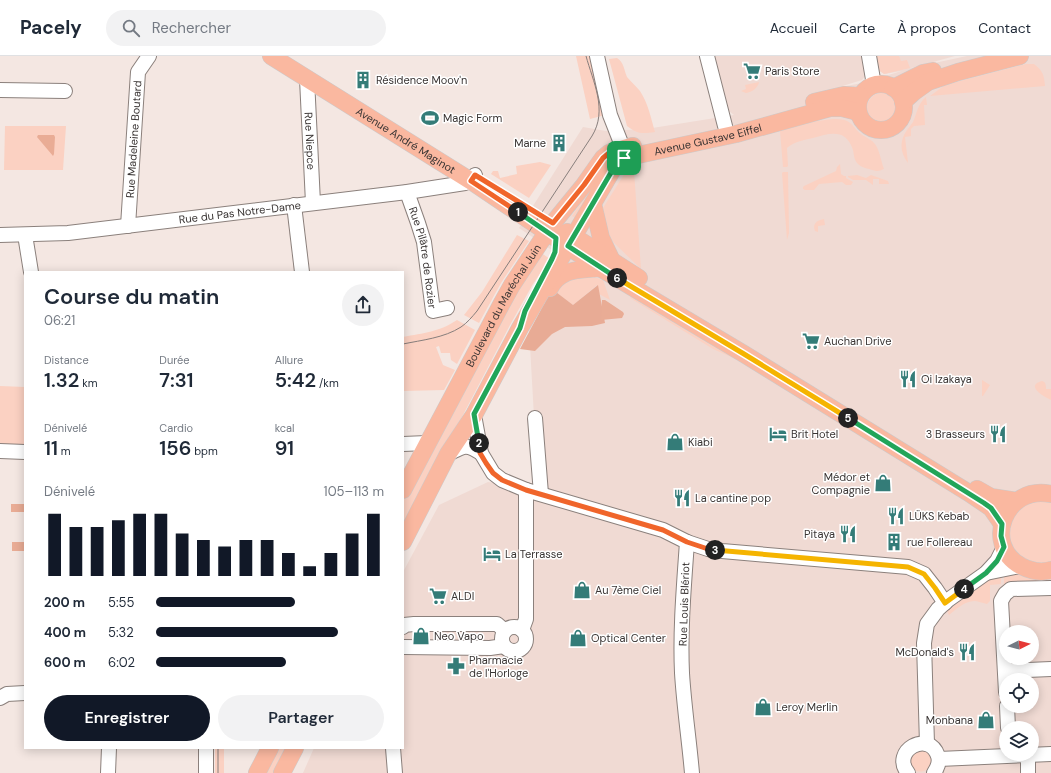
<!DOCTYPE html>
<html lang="fr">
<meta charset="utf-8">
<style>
body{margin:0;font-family:"DM Sans",sans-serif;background:#f2f2f3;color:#1f2937;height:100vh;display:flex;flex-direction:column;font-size:15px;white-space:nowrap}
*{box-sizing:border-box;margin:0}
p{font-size:13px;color:#747a83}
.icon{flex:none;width:22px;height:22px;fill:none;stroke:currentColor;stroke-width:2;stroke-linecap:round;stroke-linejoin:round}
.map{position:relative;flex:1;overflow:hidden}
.sheet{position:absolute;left:24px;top:215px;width:380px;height:478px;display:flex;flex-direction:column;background:#fff;border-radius:0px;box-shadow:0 2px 10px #0003}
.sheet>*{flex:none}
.needle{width:26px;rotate:84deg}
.controls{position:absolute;left:999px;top:569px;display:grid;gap:8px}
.controls a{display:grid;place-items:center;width:40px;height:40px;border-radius:50%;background:#fff;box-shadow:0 2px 10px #0003;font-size:20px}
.pin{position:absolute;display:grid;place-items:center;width:34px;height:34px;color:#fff;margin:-17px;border-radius:8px;box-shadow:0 2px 6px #0006}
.km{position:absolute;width:20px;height:20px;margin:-10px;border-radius:50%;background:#222;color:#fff;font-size:11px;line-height:20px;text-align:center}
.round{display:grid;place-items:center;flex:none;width:42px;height:42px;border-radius:21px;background:#f2f2f3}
.summary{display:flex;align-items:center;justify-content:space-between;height:68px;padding:0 20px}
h1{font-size:22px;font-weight:600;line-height:30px}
.stats{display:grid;grid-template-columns:repeat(3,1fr);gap:6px;height:68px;padding:4px 20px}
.stats div{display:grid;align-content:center}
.stats b{font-size:20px;font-weight:600}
.stats small{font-size:11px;font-weight:400}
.stats p{font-size:11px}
.chart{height:112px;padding:8px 20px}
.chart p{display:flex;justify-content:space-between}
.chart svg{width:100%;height:72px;margin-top:4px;stroke:#111827;stroke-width:6}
.primary-button{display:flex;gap:8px;margin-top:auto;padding:8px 20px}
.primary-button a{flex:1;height:46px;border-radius:24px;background:#111827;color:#fff;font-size:16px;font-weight:600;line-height:46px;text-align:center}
.primary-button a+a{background:#f2f2f3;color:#1f2937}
ul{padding:0 20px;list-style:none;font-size:13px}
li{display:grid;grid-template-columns:64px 48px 1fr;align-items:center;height:30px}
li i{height:10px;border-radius:5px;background:#111827}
header{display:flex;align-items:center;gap:24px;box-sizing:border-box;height:56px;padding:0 20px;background:#fff;border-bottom:1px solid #e0e1e3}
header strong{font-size:19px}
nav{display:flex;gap:22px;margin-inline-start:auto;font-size:14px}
.search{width:280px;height:36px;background:#f2f2f3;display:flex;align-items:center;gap:10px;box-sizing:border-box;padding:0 14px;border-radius:22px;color:#747a83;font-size:15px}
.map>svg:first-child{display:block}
.built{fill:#f0dad3;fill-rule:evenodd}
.green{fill:#fbd1c2}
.forest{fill:#e8ab95}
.water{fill:#e9ac95}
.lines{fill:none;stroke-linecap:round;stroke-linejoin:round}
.minor-casing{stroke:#8b807c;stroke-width:16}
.major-casing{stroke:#cccaca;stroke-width:18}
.minor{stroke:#fff;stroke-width:14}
.major{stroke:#fab8a0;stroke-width:17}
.tram{stroke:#877e7c;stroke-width:1}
.split-1-casing{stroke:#fff;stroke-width:8}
.split-2-casing{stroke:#fff;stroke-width:8}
.split-3-casing{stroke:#fff;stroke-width:8}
.split-4-casing{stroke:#fff;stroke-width:8}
.split-5-casing{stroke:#fff;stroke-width:8}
.split-6-casing{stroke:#fff;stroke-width:8}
.split-7-casing{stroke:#fff;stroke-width:8}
.split-1{stroke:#f0652b;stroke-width:5}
.split-2{stroke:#22a559;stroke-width:5}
.split-3{stroke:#f0652b;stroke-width:5}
.split-4{stroke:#f5b400;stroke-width:5}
.split-5{stroke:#22a559;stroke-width:5}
.split-6{stroke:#f5b400;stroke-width:5}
.split-7{stroke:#22a559;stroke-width:5}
.labels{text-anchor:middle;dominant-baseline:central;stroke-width:3;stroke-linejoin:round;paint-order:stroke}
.poi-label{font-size:11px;fill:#393433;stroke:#fff;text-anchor:start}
.street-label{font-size:11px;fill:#393433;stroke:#fff}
</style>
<header>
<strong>Pacely</strong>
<div class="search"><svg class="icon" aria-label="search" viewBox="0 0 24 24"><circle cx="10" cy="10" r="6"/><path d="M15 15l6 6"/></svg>Rechercher</div>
<nav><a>Accueil</a><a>Carte</a><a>À propos</a><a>Contact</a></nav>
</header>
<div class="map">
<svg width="1051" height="717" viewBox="0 0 1051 717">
<rect width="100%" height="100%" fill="#f4e7e2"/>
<path class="built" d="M715,0H863L866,19L862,24L836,32L867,26L901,15L885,18L879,15L877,0H955L911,12L967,0H1051V717H303L314,692H403V516L439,449L488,426L538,432L529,272L551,236L573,219L568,205L519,172L583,71L606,75L646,73L734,59L729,55ZM1006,576H1032V602H1006ZM1006,624H1032V650H1006ZM1006,672H1032V698H1006Z"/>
<path class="green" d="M576,0H592L605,59L590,63Z
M877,0H899L901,5L907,4L910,12L884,18L880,15L879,13Z
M617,2C624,6 624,14 627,21C631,26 636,30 640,35C648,47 651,62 655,76C642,78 637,78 627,70L609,3Z
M1026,8H1034C1043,15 1044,19 1045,30L930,40L945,29Z
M759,26C758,32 752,36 746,37L741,35L746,33L745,29Z
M867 52a15 15 0 1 1 30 0a15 15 0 1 1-30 0Z
M926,41L927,49H924L925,69L914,70L911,73V80L905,81L908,107C900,97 899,85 907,74C909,71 911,69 913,66C917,57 918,47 926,41Z
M833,63C853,63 849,68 862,79C867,82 872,84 875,88C880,95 881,105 884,113C878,116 875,115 869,113C865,112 861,111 858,108C854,104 854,99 853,94C846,72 830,77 813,82C804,84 793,86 787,92L788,110L787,111H783L780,75L810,66Z
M5,70H66L63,114H4Z
M540,106L551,109L529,142L491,118L493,115H498L500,122L517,118L516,110Z
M840,108L841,118L844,120H846V122L853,126L851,129H846L842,126L819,128L814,134H805L803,133V131L804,130L836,115L837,111Z
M604,112L577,163L572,160Z
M634,115L641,213L612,185L608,178L602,158L603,152L625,117Z
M783,116H788L789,177L787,184L782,117Z
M857,119L866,122L871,119L888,125L889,128H879V123H873V129L866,124H853L848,121V120Z
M824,163L825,169L818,170V176L815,175C812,168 817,164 824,163Z
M517,179L529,185L501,227L479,267L464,259L482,236Z
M540,196L550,203L533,228L510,269L403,474V445L445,365Z
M588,219L603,224L610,244L599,238L597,229L573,249L552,233L563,224Z
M632,238L740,305L713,293L630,242Z
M457,264L475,274L457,308L451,304L450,297H441L439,290L436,291L443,309L455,314L444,334L403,335V281C424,277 439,276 457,264Z
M982,324L990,329L983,340H982Z
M1042,325C1046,326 1046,329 1046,333H1051V344C1045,341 1024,330 1042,325Z
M0,330L25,331V392H0Z
M1033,445H1043L1051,447V506L1041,509L1021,503L1009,486L1010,465L1023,449Z
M1010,518H1017L1034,522L1051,521V528L1007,530L1004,528V519Z
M998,520H1001V528L990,529V545L987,548C982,547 978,545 974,545C965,545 955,554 949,559L947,555L987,525Z
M215,692H224V717H215Z
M275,692H289L276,717H262Z
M915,694L927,695C929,698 932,701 932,704C933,707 932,707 930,710C925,717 917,717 911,712L909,700Z"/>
<path class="forest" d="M598,229L605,267L592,270L565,271L552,278L535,295L520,293L552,233L573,249Z"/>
<path class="water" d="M38,79H54L55,81L54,98L53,100L37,81Z
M602,244H605L623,256L624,258L622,262L601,264Z
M11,448H25V456H11Z
M12,486H25V495H12Z"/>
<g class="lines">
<g class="minor-casing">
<g id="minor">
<path d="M597,0L610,59L623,92L624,102"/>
<path d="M707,0L725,70"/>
<path d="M869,0L874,29"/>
<path id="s1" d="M307,23L313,147"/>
<path d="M0,34L65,35"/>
<path id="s2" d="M407,136L418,167L424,186L433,255L447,252"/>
<path d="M294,149L302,216"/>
<path id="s3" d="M128,170L138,16L149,0"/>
<path id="s4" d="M0,179L68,177L407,136L465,127L471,125L475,119"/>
<path d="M26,179V185L31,216"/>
<path d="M474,359L481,397L493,417L502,424L526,434L663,474L687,486C684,529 680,574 682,617C684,650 689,683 692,717"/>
<path d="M535,362L541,438"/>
<path d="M403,388L427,387"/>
<path d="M0,395L25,396"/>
<path d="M448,398C464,390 465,387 481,397"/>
<path d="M687,486L708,493L722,495L908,511L924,518L935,532L945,547"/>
<path d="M986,517L1020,510"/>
<circle cx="514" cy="583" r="12"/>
<path d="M403,571L404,569L414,568H497L505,575"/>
<path d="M522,574L526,563V434"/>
<path d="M403,591L490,592L504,590"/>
<path d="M1005,615L1051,613"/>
<path d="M1006,636L1001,545L1005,538L1011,533L1051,532"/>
<path d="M0,642L7,638L25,637"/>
<path d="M1007,650L1008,672"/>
<path d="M927,688L924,587L927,568L938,553L948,544L986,517L997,505L1004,491"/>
<path d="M393,692L395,717"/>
<path d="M1028,699V717"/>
<path d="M939,703L1051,698"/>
<path d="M108,717L109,692"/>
<path d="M206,717V692"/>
<path d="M908,717C890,695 929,673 938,700C940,706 938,711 934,717"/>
</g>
</g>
<g class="major-casing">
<g id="major">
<path id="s5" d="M271,0L471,125L600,212L744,298L969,437L991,452L1002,468"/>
<circle cx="881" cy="51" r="23"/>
<path d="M893,32L923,17L933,15"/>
<path d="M814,46L844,39L860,40"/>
<path d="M903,46L914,36L928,26L958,16L1020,0"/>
<path d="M593,148L601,182L612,205"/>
<path d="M567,176L639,222"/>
<path d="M550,232C553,226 559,220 566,217C574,213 591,213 600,212"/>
<path d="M977,433L991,441L1017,445"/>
<path id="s6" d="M403,434L502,247L512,229L553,167L584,129L603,102L609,97L633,90"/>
<path d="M1051,438C1005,428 982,489 1021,510C1031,515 1041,517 1051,514"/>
<path id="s7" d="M403,486L448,398L474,359L520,272L616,108L624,102L736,78L830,52H842L858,56"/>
<path d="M257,717L270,692"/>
<path d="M282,717L295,692"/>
</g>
</g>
<use href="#minor" class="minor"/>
<use href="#major" class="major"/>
<path class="tram" d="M403,288C422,284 444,282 461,271C467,267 472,261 477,255L592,80C608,54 593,26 586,0
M218,717V692"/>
</g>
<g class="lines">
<g class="split-1-casing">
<path id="split-1" d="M518,156L471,125L475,119L553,167L584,129L603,102L609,97L623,92L624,102"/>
</g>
<g class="split-2-casing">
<path id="split-2" d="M479,387L474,358L520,272L525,255L552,203L555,196L556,182L518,156"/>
</g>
<g class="split-3-casing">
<path id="split-3" d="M479,387L480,397L486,407L493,417L502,424L526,434L663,474L687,486L708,493L715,494"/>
</g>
<g class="split-4-casing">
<path id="split-4" d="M715,494L908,511L924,518L935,532L945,547L964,533"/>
</g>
<g class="split-5-casing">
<path id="split-5" d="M848,362L984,447L991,452L1002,468L1001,480L1004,491L997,505L986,517L964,533"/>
</g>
<g class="split-6-casing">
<path id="split-6" d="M617,222L744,298L848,362"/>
</g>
<g class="split-7-casing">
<path id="split-7" d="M617,222L568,190L616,108L624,102"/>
</g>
<use href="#split-1" class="split-1"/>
<use href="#split-2" class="split-2"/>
<use href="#split-3" class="split-3"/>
<use href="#split-4" class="split-4"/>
<use href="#split-5" class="split-5"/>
<use href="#split-6" class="split-6"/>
<use href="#split-7" class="split-7"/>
</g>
<defs>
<g id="supermarket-bare" transform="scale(1.38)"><path d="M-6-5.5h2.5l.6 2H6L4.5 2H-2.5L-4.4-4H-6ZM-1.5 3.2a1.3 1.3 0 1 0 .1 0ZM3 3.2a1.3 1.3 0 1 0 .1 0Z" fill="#347c78" stroke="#fff" stroke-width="2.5" paint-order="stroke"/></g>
<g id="building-bare" transform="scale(1.38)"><path d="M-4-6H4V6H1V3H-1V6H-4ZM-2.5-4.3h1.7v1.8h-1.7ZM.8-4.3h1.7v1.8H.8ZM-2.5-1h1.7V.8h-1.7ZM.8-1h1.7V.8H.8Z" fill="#347c78" stroke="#fff" stroke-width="2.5" paint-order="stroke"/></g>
<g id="stadium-bare" transform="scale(1.38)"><path d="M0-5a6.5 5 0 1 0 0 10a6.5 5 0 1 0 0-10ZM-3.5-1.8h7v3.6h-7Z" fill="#347c78" stroke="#fff" stroke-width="2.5" paint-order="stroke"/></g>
<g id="restaurant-bare" transform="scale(1.38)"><path d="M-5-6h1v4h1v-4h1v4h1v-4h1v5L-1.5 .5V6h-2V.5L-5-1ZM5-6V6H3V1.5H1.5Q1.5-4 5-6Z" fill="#347c78" stroke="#fff" stroke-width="2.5" paint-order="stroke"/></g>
<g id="hotel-bare" transform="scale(1.38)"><path d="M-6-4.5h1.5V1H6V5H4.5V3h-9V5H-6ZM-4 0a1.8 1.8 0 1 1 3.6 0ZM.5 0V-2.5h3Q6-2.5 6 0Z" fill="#347c78" stroke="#fff" stroke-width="2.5" paint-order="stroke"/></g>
<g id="shop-bare" transform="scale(1.38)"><path d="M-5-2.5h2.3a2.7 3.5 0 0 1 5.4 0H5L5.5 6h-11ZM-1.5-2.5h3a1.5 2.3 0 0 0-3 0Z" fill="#347c78" stroke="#fff" stroke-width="2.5" paint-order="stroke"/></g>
<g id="pharmacy-bare" transform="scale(1.38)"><path d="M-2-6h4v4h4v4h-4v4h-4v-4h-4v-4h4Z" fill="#347c78" stroke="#fff" stroke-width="2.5" paint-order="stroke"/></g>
</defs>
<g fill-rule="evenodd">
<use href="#supermarket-bare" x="752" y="15"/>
<use href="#building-bare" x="363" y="24"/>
<use href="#stadium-bare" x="430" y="62"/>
<use href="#building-bare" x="559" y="87"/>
<use href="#supermarket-bare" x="811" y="285"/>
<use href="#restaurant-bare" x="908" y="323"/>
<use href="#hotel-bare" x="778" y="378"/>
<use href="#restaurant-bare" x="998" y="378"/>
<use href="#shop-bare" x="675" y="386"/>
<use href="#shop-bare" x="883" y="427"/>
<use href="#restaurant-bare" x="682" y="442"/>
<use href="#restaurant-bare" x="896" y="460"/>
<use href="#restaurant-bare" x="848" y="478"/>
<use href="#building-bare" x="894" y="486"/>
<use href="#hotel-bare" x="492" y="498"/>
<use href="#shop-bare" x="582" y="534"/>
<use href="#supermarket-bare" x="438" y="540"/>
<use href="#shop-bare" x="421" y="580"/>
<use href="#shop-bare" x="578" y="582"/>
<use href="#restaurant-bare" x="967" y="596"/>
<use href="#pharmacy-bare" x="456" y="610"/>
<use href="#shop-bare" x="763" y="651"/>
<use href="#shop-bare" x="986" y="664"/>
</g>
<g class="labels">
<g class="poi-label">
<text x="765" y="15">Paris Store</text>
<text x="376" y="24">Résidence Moov'n</text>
<text x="443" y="62">Magic Form</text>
<text x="546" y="87" text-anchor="end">Marne</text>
<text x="824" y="285">Auchan Drive</text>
<text x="921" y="323">Oi Izakaya</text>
<text x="791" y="378">Brit Hotel</text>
<text x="985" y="378" text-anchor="end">3 Brasseurs</text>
<text x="688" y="386">Kiabi</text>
<text x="870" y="421" text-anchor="end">Médor et<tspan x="870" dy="13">Compagnie</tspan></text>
<text x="695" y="442">La cantine pop</text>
<text x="909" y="460">LÜKS Kebab</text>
<text x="835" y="478" text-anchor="end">Pitaya</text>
<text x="907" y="486">rue Follereau</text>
<text x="505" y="498">La Terrasse</text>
<text x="595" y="534">Au 7ème Ciel</text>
<text x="451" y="540">ALDI</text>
<text x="434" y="580">Neo Vapo</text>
<text x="591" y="582">Optical Center</text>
<text x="954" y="596" text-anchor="end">McDonald's</text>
<text x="469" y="604">Pharmacie<tspan x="469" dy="13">de l'Horloge</tspan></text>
<text x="776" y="651">Leroy Merlin</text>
<text x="973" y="664" text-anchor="end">Monbana</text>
</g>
<g class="street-label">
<text stroke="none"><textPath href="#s3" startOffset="87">Rue Madeleine Boutard</textPath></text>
<text stroke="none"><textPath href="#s7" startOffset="530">Avenue Gustave Eiffel</textPath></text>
<text stroke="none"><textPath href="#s5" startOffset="159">Avenue André Maginot</textPath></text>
<text stroke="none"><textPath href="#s1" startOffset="62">Rue Niepce</textPath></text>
<text stroke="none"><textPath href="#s4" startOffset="241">Rue du Pas Notre-Dame</textPath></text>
<text stroke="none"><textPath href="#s2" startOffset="68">Rue Pilâtre de Rozier</textPath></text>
<text stroke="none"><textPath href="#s6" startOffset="210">Boulevard du Maréchal Juin</textPath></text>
<text transform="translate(684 548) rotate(-88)">Rue Louis Blériot</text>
</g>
</g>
</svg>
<div class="controls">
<a><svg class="needle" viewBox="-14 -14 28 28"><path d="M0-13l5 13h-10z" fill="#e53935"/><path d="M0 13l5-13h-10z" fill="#747a83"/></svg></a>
<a><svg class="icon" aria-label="locate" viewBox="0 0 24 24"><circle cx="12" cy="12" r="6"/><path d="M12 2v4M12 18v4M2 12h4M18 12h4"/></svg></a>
<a><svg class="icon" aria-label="layers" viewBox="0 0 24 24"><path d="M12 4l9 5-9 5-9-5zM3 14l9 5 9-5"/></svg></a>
</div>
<div class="pin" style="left:624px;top:102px;background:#1e9e55"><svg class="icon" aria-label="arrive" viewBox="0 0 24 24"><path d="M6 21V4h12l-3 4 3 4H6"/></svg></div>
<b class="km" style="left:518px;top:156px">1</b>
<b class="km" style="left:479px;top:387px">2</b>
<b class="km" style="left:715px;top:494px">3</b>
<b class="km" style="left:964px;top:533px">4</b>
<b class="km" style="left:848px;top:362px">5</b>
<b class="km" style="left:617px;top:222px">6</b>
<section class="sheet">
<div class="summary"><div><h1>Course du matin</h1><p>06:21</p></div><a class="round"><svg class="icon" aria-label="share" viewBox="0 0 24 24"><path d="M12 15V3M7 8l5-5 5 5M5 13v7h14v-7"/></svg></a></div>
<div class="stats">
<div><p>Distance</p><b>1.32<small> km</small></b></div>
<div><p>Durée</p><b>7:31</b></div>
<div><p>Allure</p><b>5:42<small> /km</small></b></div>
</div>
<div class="stats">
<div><p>Dénivelé</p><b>11<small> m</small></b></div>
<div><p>Cardio</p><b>156<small> bpm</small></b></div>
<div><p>kcal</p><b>91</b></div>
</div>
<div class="chart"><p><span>Dénivelé</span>105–113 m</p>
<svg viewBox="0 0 160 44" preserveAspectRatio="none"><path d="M5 44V6M15 44V14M25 44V14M35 44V10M45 44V6M55 44V6M65 44V18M75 44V22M85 44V26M95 44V22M105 44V22M115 44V30M125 44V38M135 44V30M145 44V18M155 44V6"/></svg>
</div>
<ul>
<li><b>200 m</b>5:55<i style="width:61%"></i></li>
<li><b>400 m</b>5:32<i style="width:80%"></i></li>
<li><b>600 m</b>6:02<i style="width:57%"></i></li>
</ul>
<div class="primary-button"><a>Enregistrer</a><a>Partager</a></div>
</section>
</div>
